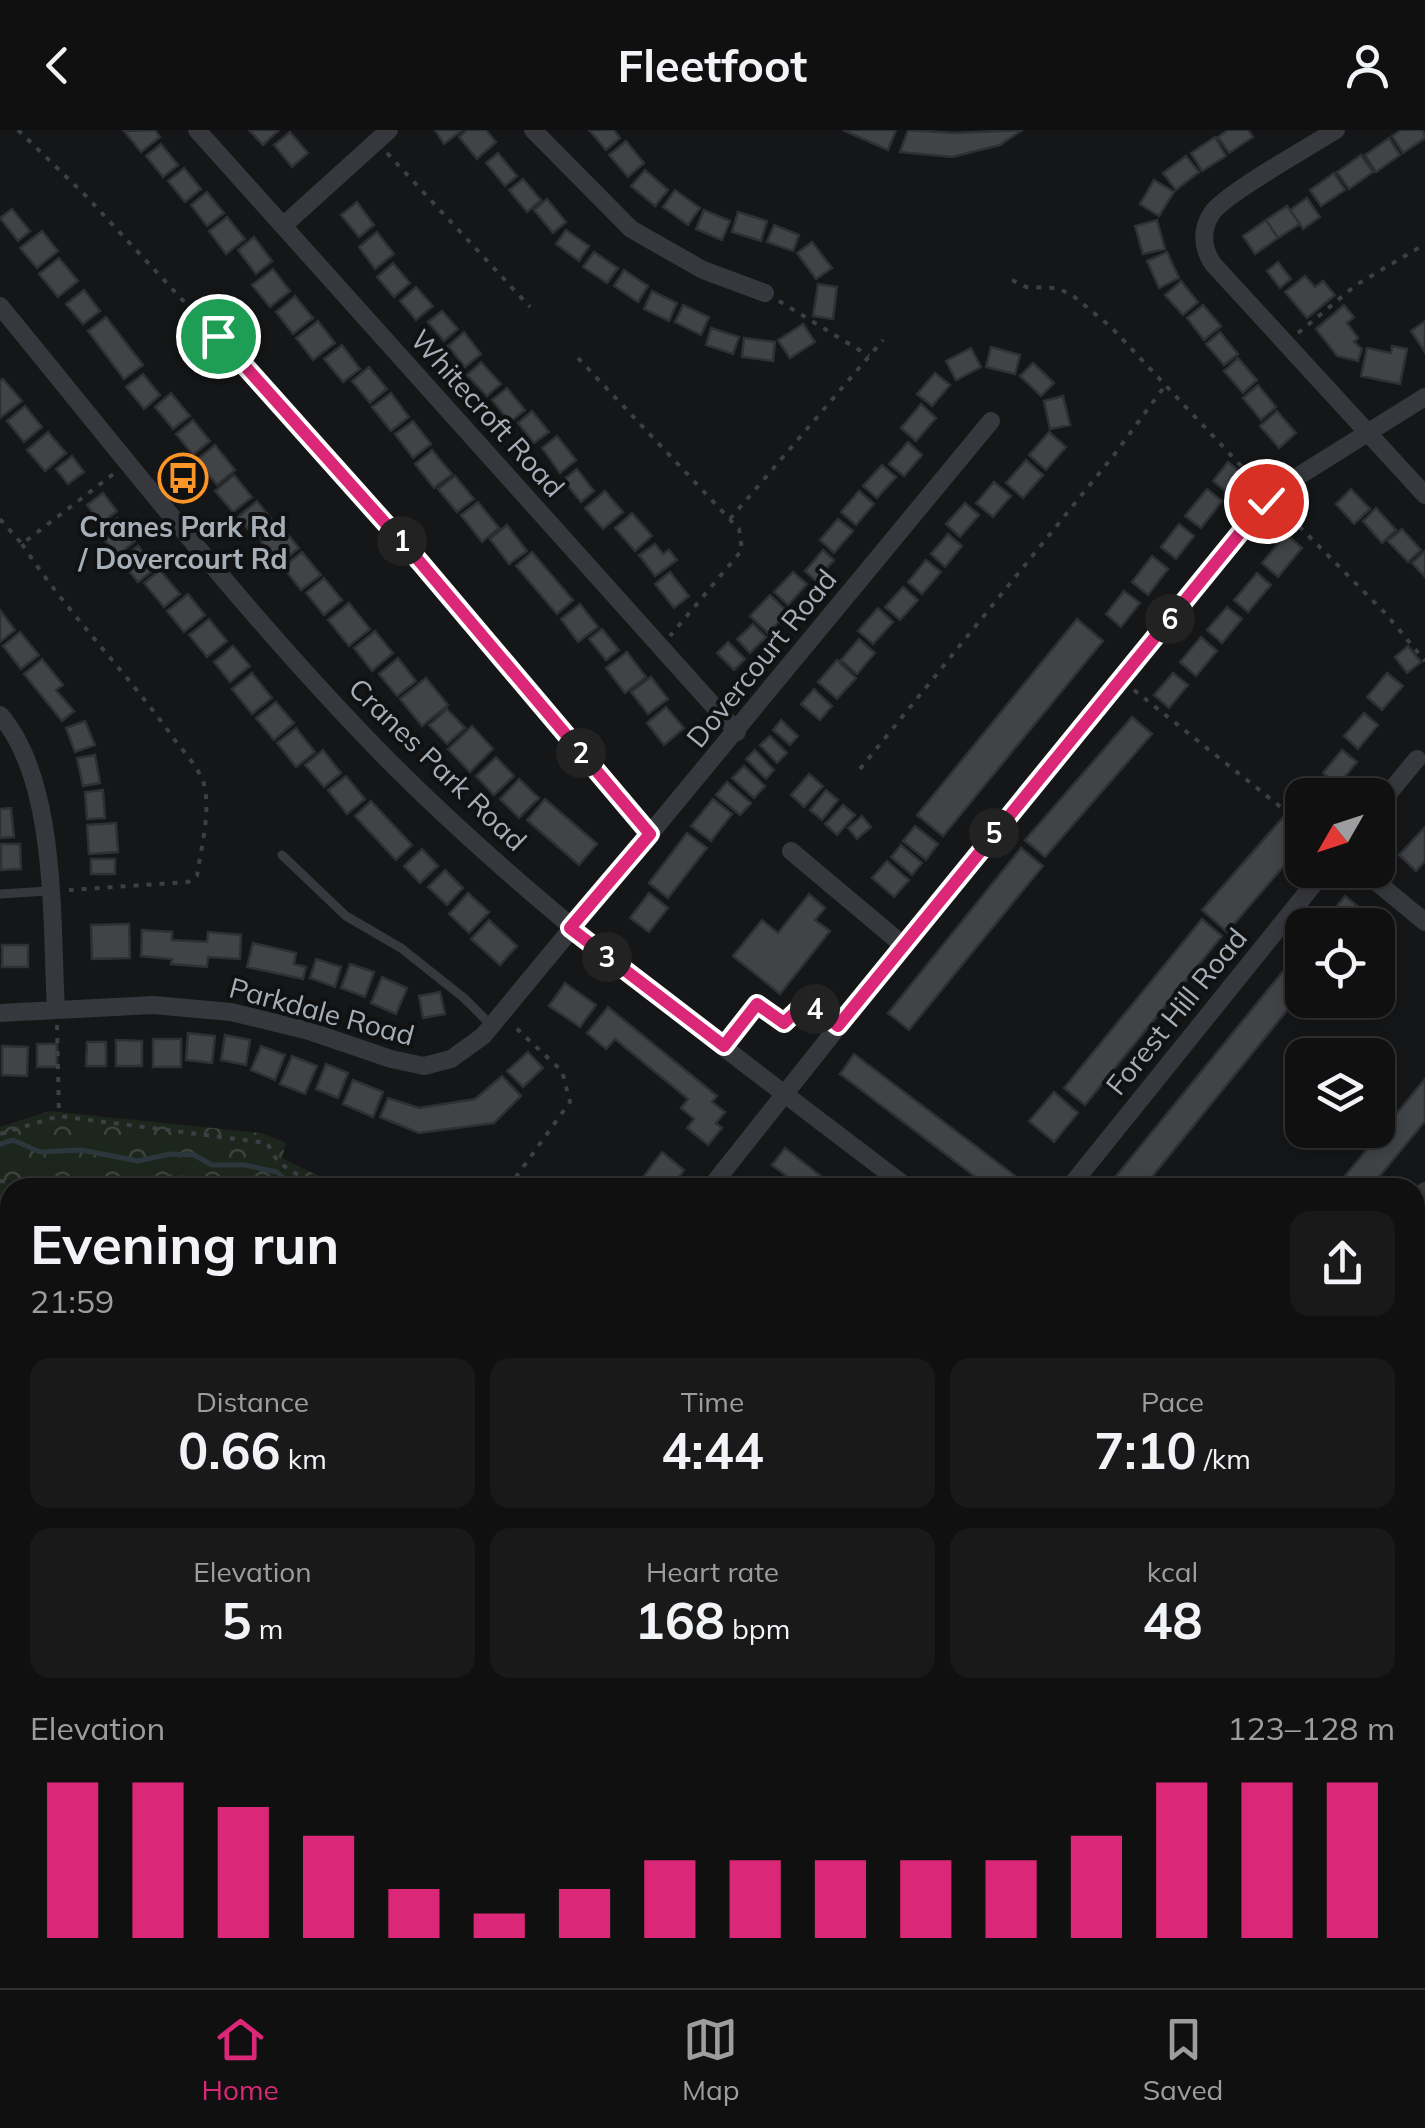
<!DOCTYPE html>
<meta charset="utf-8">
<style>
body{margin:0;font-family:Mulish,sans-serif;background:#19191a;color:#f1f3f6;height:100vh;display:flex;flex-direction:column;font-size:38px;white-space:nowrap}
*{box-sizing:border-box;margin:0}
p{font-size:32px;color:#9c9d9f}
.icon{flex:none;width:55px;height:55px;fill:none;stroke:currentColor;stroke-width:2;stroke-linecap:round;stroke-linejoin:round}
.map{position:relative;flex:1;overflow:hidden}
.sheet{position:absolute;left:0px;top:1048px;width:1425px;height:812px;display:flex;flex-direction:column;background:#101011;border-radius:30px 30px 0 0;box-shadow:0 5px 15px #0003,0 0 0 2px #303031}
.sheet>*{flex:none}
.needle{width:65px;rotate:231deg}
.controls{position:absolute;left:1285px;top:648px;display:grid;gap:20px}
.controls a{display:grid;place-items:center;width:110px;height:110px;border-radius:20px;background:#101011;box-shadow:0 5px 15px #0003,0 0 0 2px #303031;font-size:50px}
.pin{position:absolute;display:grid;place-items:center;width:85px;height:85px;color:#fff;margin:-42px;border:5px solid #fff;border-radius:50%;box-shadow:0 2px 10px #0007}
.km{position:absolute;width:50px;height:50px;margin:-25px;border-radius:50%;background:#222;color:#fff;font-size:28px;line-height:50px;text-align:center}
.round{display:grid;place-items:center;flex:none;width:105px;height:105px;border-radius:20px;background:#19191a}
.overview{display:flex;align-items:center;justify-content:space-between;height:170px;padding:0 30px}
h1{font-size:55px;font-weight:700;line-height:75px}
.stats{display:grid;grid-template-columns:repeat(3,1fr);gap:15px;height:170px;padding:10px 30px}
.stats div{display:grid;align-content:center;border-radius:20px;background:#19191a;text-align:center}
.stats b{font-size:50px;font-weight:700}
.stats small{font-size:28px;font-weight:400}
.stats p{font-size:28px}
.chart{height:280px;padding:20px 30px}
.chart p{display:flex;justify-content:space-between}
.chart svg{width:100%;height:180px;margin-top:10px;stroke:#db2777;stroke-width:6}
header{display:flex;justify-content:space-between;align-items:center;height:130px;padding:0 30px;background:#101011;font-size:45px;font-weight:700}
.tab-bar{display:flex;justify-content:space-around;align-items:center;height:140px;border-top:2px solid #303031;background:#101011;font-size:28px;color:#9c9d9f}
.tab-bar a{display:grid;justify-items:center;gap:5px}
.tab-bar .active{color:#db2777}
.map>svg:first-child{display:block}
.forest{fill:url(#forest-crowns)}
.cemetery{fill:url(#cemetery-stones)}
.lines{fill:none;stroke-linecap:round;stroke-linejoin:round}
.stream{stroke:#2b373c;stroke-width:5}
.building{fill:#414447;stroke:#2f3033;stroke-width:2.5}
.path{stroke:#3c3f44;stroke-width:4;stroke-dasharray:5 8;stroke-linecap:butt}
.lane{stroke:#36383d;stroke-width:9}
.street{stroke:#36383d;stroke-width:18}
.secondary{stroke:#44474d;stroke-width:25}
.route-casing{stroke:#fff;stroke-width:20}
.route{stroke:#db2777;stroke-width:12}
.labels{text-anchor:middle;dominant-baseline:central;stroke-width:8;stroke-linejoin:round;paint-order:stroke}
.street-label{font-size:28px;fill:#a6afb8;stroke:#101112}
.poi-label{font-size:28px;font-weight:bold;fill:#a6afb8;stroke:#101112}
</style>
<header><svg class="icon" aria-label="back" viewBox="0 0 24 24"><path d="M15 5l-7 7 7 7"/></svg>Fleetfoot<svg class="icon" aria-label="person" viewBox="0 0 24 24"><circle cx="12" cy="8" r="4"/><path d="M4 21q1-7 8-7t8 7"/></svg></header>
<div class="map">
<svg width="1425" height="1858" viewBox="0 0 1425 1858">
<defs>
<pattern id="forest-crowns" width="20" height="18" patternUnits="userSpaceOnUse" patternTransform="scale(2.5)"><rect width="20" height="18" fill="#1d261d"/><path d="M2 6a3 3 0 1 1 6 0M12 15a3 3 0 1 1 6 0" fill="none" stroke="#3b433c"/></pattern>
<pattern id="cemetery-stones" width="16" height="16" patternUnits="userSpaceOnUse" patternTransform="scale(2.5)"><rect width="16" height="16" fill="#1d261d"/><path d="M2 7V4a2 2 0 0 1 4 0v3zM10 15v-3a2 2 0 0 1 4 0v3z" fill="#3b433c"/></pattern>
</defs>
<rect width="100%" height="100%" fill="#151617"/>
<path class="forest" d="M49,981L262,1003L286,1013L282,1028L341,1057L10,1058V1518L0,1520V997Z
M1425,1842V1858H1252L1242,1850H1415V1844Z"/>
<path class="cemetery" d="M330,1850H510L516,1858H332Z"/>
<g class="lines">
<path class="stream" d="M0,1014L13,1010L40,1022L81,1020L138,1031L170,1024L194,1025L212,1035H245L277,1042L295,1058
M1347,1850L1359,1858"/>
</g>
<path class="building" d="M155,0L160,7L141,22L124,1Z
M249,0H277L278,1L263,15Z
M435,0H462L444,14Z
M467,0H486L496,12L477,29L459,7Z
M589,0H614L620,8L606,20Z
M843,0H896L888,20Z
M908,0L954,3L1022,0L1000,15L952,27L900,22Z
M1228,0H1248L1253,7L1229,23L1218,7Z
M1401,0H1423L1425,8L1403,23L1392,6Z
M290,2L308,23L292,37L274,15Z
M1215,7L1226,26L1202,41L1191,23Z
M1389,8L1400,25L1376,42L1365,25Z
M626,11L644,33L628,47L609,25Z
M161,14L178,35L163,47L146,26Z
M498,23L517,46L505,56L486,33Z
M1361,25L1373,42L1349,59L1337,42Z
M1186,26L1199,42L1176,60L1163,43Z
M184,38L201,59L185,72L168,51Z
M645,40L668,60L655,76L631,56Z
M1334,43L1345,60L1321,76L1310,60Z
M523,49L541,70L527,82L509,60Z
M1154,50L1174,62L1159,86L1140,74Z
M675,60L700,78L688,95L663,77Z
M207,62L224,83L207,96L191,75Z
M1307,68L1320,87L1303,99L1290,80Z
M547,69L566,92L553,103L534,80Z
M357,72L374,95L359,107L341,85Z
M1287,76L1300,94L1278,108L1266,90Z
M12,79L30,101L18,111L0,88Z
M704,80L730,91L722,110L696,99Z
M738,82L767,91L761,111L732,102Z
M227,87L245,109L226,124L209,101Z
M1157,90L1165,119L1143,124L1135,96Z
M1266,90L1278,108L1255,124L1243,106Z
M774,95L799,105L793,121L767,112Z
M566,100L589,116L579,131L556,114Z
M42,101L58,121L37,138L20,118Z
M377,102L394,124L375,139L359,117Z
M254,107L272,131L256,144L238,120Z
M812,112L832,138L816,149L797,123Z
M594,122L618,138L607,153L583,137Z
M1167,122L1179,148L1159,158L1147,131Z
M59,128L78,151L58,167L39,144Z
M1278,132L1291,149L1280,158L1267,141Z
M393,133L410,153L394,167L377,147Z
M273,139L290,161L270,177L252,155Z
M624,140L648,156L638,172L614,156Z
M1305,146L1315,157L1323,151L1335,165L1307,188L1285,162Z
M1181,151L1198,172L1183,185L1165,165Z
M818,154L837,157L833,189L813,186Z
M416,157L433,176L416,190L400,171Z
M84,160L100,181L83,194L66,174Z
M652,161L677,173L669,191L644,179Z
M295,166L313,188L293,204L276,182Z
M683,175L709,187L701,205L675,192Z
M1203,175L1221,196L1204,210L1187,188Z
M1344,175L1354,187L1347,193L1358,208L1354,212L1362,219L1358,231L1337,226L1316,199Z
M442,181L458,199L444,211L428,192Z
M106,187L143,235L124,249L88,201Z
M318,191L335,213L313,230L296,208Z
M1425,191V222L1411,201Z
M803,194L815,212L790,228L778,210Z
M711,198L739,207L733,224L706,215Z
M464,202L481,224L465,237L448,216Z
M1220,202L1238,224L1224,235L1206,214Z
M744,208L775,212L773,231L742,227Z
M342,215L360,239L343,252L324,229Z
M1392,216L1407,219L1400,254L1361,246L1367,218L1391,223Z
M991,217L1020,225L1015,244L986,237Z
M971,218L981,237L956,250L946,231Z
M1238,228L1257,250L1243,263L1224,241Z
M481,232L501,254L487,266L467,245Z
M1033,233L1054,253L1041,266L1020,246Z
M369,237L387,259L370,273L352,251Z
M935,243L950,255L932,276L917,264Z
M143,244L160,265L144,279L126,257Z
M3,249L22,271L0,288V251Z
M1258,255L1276,277L1261,290L1243,268Z
M507,258L525,280L510,292L492,270Z
M171,263L190,286L173,299L155,277Z
M391,263L409,287L391,301L372,277Z
M1063,266L1070,295L1050,299L1044,271Z
M921,274L936,288L916,311L901,298Z
M25,276L42,297L24,312L7,291Z
M532,281L549,302L534,313L518,293Z
M1277,281L1296,303L1279,318L1260,296Z
M193,290L210,311L193,325L176,304Z
M413,291L431,314L413,328L395,304Z
M48,302L66,323L45,341L27,320Z
M1049,302L1066,317L1046,340L1029,325Z
M557,306L576,330L560,343L542,318Z
M908,312L922,325L904,346L889,334Z
M215,315L235,340L217,355L197,330Z
M432,320L452,344L434,358L415,334Z
M72,326L84,342L68,354L56,339Z
M1026,330L1043,345L1023,368L1006,353Z
M1228,332L1245,346L1230,365L1213,351Z
M882,335L896,347L877,368L863,356Z
M577,339L594,361L581,372L563,350Z
M234,345L252,367L233,382L215,361Z
M455,346L474,369L457,382L438,359Z
M994,352L1011,366L993,387L976,373Z
M1207,359L1222,371L1201,398L1185,386Z
M1351,359L1370,379L1354,394L1336,374Z
M605,361L623,382L603,399L585,378Z
M859,361L874,374L856,395L841,382Z
M103,363L117,381L101,394L87,375Z
M257,371L276,395L257,410L238,387Z
M478,372L499,398L482,412L461,385Z
M965,373L979,385L960,407L946,394Z
M1376,378L1396,400L1382,413L1363,391Z
M632,383L652,406L635,421L615,398Z
M117,388L135,411L117,426L99,403Z
M838,389L853,401L834,423L820,410Z
M1179,394L1194,406L1176,429L1161,417Z
M507,395L527,421L509,434L490,409Z
M281,396L299,418L279,434L261,412Z
M1402,399L1421,420L1408,432L1388,411Z
M948,404L962,416L945,437L931,424Z
M1286,404L1302,418L1278,447L1262,433Z
M655,414L663,424L669,420L677,430L655,446L639,425Z
M138,416L156,438L138,452L120,430Z
M823,420L834,430L816,451L805,441Z
M1425,421V447L1412,433Z
M302,422L321,445L301,460L283,437Z
M532,422L573,470L557,484L516,436Z
M1152,426L1168,439L1148,465L1132,452Z
M926,430L941,442L922,464L908,452Z
M160,440L180,464L164,477L144,453Z
M670,442L689,466L674,478L655,454Z
M793,442L807,454L788,475L774,462Z
M1257,443L1271,455L1248,482L1234,470Z
M324,448L342,470L324,485L306,463Z
M903,457L918,470L900,490L885,477Z
M1124,461L1140,473L1121,497L1106,484Z
M188,464L205,485L184,502L167,481Z
M770,465L788,482L768,503L750,486Z
M349,473L370,499L349,516L328,490Z
M580,474L598,497L578,512L561,489Z
M1227,477L1242,489L1222,513L1207,500Z
M878,478L893,492L873,514L858,501Z
M0,480L15,500L0,512Z
M209,489L227,511L207,527L189,505Z
M1077,489L1103,511L943,706L917,685Z
M753,494L766,507L750,523L737,509Z
M602,499L619,520L606,530L589,509Z
M375,501L393,523L372,541L354,518Z
M20,502L39,525L21,539L3,516Z
M1201,507L1217,521L1196,546L1180,532Z
M859,509L875,523L857,544L841,530Z
M728,512L745,529L734,540L717,523Z
M233,516L250,536L230,552L214,532Z
M1408,516L1421,532L1407,543L1395,527Z
M627,522L646,547L625,563L606,538Z
M398,528L416,551L397,566L379,544Z
M42,529L63,555L56,560L74,581L62,591L24,544Z
M837,530L856,548L837,569L818,552Z
M252,543L272,568L252,584L232,559Z
M1173,543L1188,555L1169,578L1154,565Z
M1387,543L1403,556L1382,580L1367,567Z
M651,547L668,569L648,584L631,562Z
M426,548L448,575L422,596L400,569Z
M814,559L832,576L820,590L801,574Z
M276,572L294,593L274,610L256,588Z
M666,577L684,598L664,615L647,593Z
M447,579L465,598L447,614L429,595Z
M1364,583L1378,595L1358,619L1344,606Z
M1132,587L1152,604L1045,727L1025,710Z
M781,590L798,606L790,615L773,600Z
M85,591L95,615L75,622L66,598Z
M472,596L493,619L470,642L448,619Z
M296,598L315,622L296,637L277,613Z
M770,606L787,623L777,633L760,615Z
M323,620L341,643L324,657L305,635Z
M755,620L774,640L766,649L746,629Z
M1342,620L1357,632L1338,655L1323,643Z
M95,625L100,653L83,656L77,628Z
M496,627L514,646L494,665L476,646Z
M744,636L765,656L754,668L732,648Z
M809,644L823,656L804,677L791,665Z
M346,646L365,669L347,684L328,660Z
M519,649L539,668L519,688L500,669Z
M727,652L751,673L740,685L716,665Z
M103,660L105,688L87,689L85,662Z
M826,660L838,670L822,690L810,680Z
M545,669L597,714L579,735L527,690Z
M713,669L732,684L711,711L691,696Z
M371,671L412,715L396,730L355,686Z
M843,675L855,685L837,705L825,694Z
M11,678L14,707L0,708V679Z
M1286,684L1302,698V715L1227,802L1202,780Z
M862,686L871,697L857,709L848,698Z
M116,693L118,722L89,724L87,695Z
M915,696L938,714L926,730L903,711Z
M1425,697V731L1416,741L1399,725Z
M687,703L707,718L668,768L649,753Z
M1,714H20L21,739L1,740Z
M901,715L922,733L912,745L891,727Z
M1021,718L1043,736L909,900L888,883Z
M422,719L438,736L420,753L404,736Z
M91,729H115V744H91Z
M887,731L909,750L894,767L872,748Z
M445,740L463,758L447,775L428,757Z
M468,763L489,782L469,803L449,784Z
M649,763L668,778L649,802L630,788Z
M809,764L825,778L815,790L830,801L780,864L733,826L762,790L778,803Z
M1345,766L1367,784L1358,795H1322Z
M1202,789L1222,806L1085,975L1064,958Z
M489,790L517,816L500,835L471,809Z
M129,794L130,828L92,829L91,795Z
M142,800L172,802V810L207,812L208,802L241,805L240,829L208,827L207,837L171,834L172,829L141,826Z
M253,813L296,823L294,834L306,837L303,849L247,837Z
M2,815H28V837H2Z
M1302,818V862L1143,1058H1130L1116,1046Z
M316,829L341,837L335,857L310,848Z
M350,834L374,842L365,867L341,858Z
M382,847L407,858L396,884L371,873Z
M565,853L596,875L580,897L549,876Z
M440,862L445,884L423,888L419,866Z
M608,877L717,966L712,972L725,982L716,993L722,998L708,1015L687,998L694,989L681,978L688,969L615,909L606,919L587,903Z
M188,903L215,906L212,933L186,930Z
M225,905L250,910L246,935L221,930Z
M153,909H181V937H153Z
M116,910L142,911V936H116Z
M87,912H106V936H86Z
M37,914H57V937H37Z
M2,916L28,917L27,946L2,945Z
M261,916L285,925L275,950L251,940Z
M528,922L543,938L523,957L507,941Z
M854,924L1022,1051L1017,1058H990L840,944Z
M292,926L317,936L305,964L280,954Z
M326,934L348,943L338,968L316,959Z
M502,946L521,966L494,993L419,1003L380,987L388,968L419,978L475,969Z
M1425,949V991L1370,1058H1335Z
M353,950L383,962L373,987L343,974Z
M1054,962L1078,983L1054,1012L1029,991Z
M785,1018L836,1058H802L772,1035Z
M662,1022L684,1040L671,1058H635Z
M1425,1123V1166L1415,1178V1135Z
M1415,1357L1425,1365V1395L1415,1387Z
M2,1554L10,1586L2,1589L0,1555Z
M1424,1569L1425,1595L1415,1596V1570Z
M10,1822V1849L0,1850V1823Z
M190,1850H226L193,1858Z
M637,1850H674L681,1858H644Z
M1184,1850H1214L1219,1858H1189Z"/>
<g class="lines">
<path class="path" d="M18,0L86,66L306,303L420,432L640,693
M387,23L530,177
M1012,150L1026,157L1057,158L1072,165L1111,197L1257,353
M779,171L869,226
M1298,203L1356,155L1425,114
M578,228L739,399L742,420L670,506
M1281,378L1386,484L1425,531
M0,389L22,414L116,342
M730,389L883,210
M22,414C67,483 126,541 174,609C184,622 199,638 204,654C211,682 201,718 197,746L188,752L69,760
M1134,560L1302,694
M860,639L1114,325L1167,253
M57,895L59,986
M0,1004L59,986L267,1013L278,1032L318,1058
M0,1051L76,1057H133L173,1046L239,1058
M508,1058L570,972L562,941L515,897
M0,1505L10,1503
M391,1850V1858
M461,1850L477,1858
M1312,1850L1322,1858
M1382,1850L1394,1858"/>
<path class="lane" d="M282,725L346,786L401,818L464,868L491,895
M0,764L49,761
M724,916L757,875L784,893L806,871L837,896
M1415,1279L1423,1283
M315,1850L317,1858"/>
<path class="street" d="M197,0L737,602
M533,0L631,99L703,140L765,163
M1336,0C1311,16 1224,64 1212,83C1201,99 1202,118 1213,134L1425,365
M284,95L389,0
M0,176C125,328 245,484 383,625C543,787 728,920 908,1058
M0,585C58,651 51,794 56,879
M1378,676L1417,629
M791,721L903,815
M1362,740L1425,792
M0,883L153,875L231,882L309,901L391,929L424,936L451,929L483,906L991,291
M710,1058L903,815L1265,371L1281,357L1425,267
M1069,1058L1325,740
M1415,1073L1425,1061
M1415,1446L1425,1452
M0,1626L10,1622
M609,1850L616,1858
M1039,1850V1858
M1158,1850L1162,1858"/>
<path class="secondary" d="M1415,1524L1425,1522
M958,1858L977,1850"/>
</g>
<g class="lines">
<g class="route-casing">
<path id="route" d="M218,206L420,432L650,704L570,798L724,916L757,874L784,893L806,872L838,896L1266,371"/>
</g>
<use href="#route" class="route"/>
</g>
<defs>
<g id="bus-ring" transform="scale(2.5)"><circle r="9.5" fill="#101112" stroke="#fc9528" stroke-width="1.5"/><path d="M-5-6H5V4H4V6H2V4H-2V6H-4V4H-5ZM-3.5-4V0h7V-4ZM-3.5 1.2v1.5H-2V1.2ZM2 1.2v1.5H3.5V1.2Z" fill="#fc9528"/></g>
</defs>
<g fill-rule="evenodd">
<use href="#bus-ring" x="183" y="348"/>
</g>
<g class="labels">
<g class="street-label">
<text transform="translate(488 283) rotate(48)">Whitecroft Road</text>
<text transform="translate(761 528) rotate(-51)">Dovercourt Road</text>
<text transform="translate(438 634) rotate(44)">Cranes Park Road</text>
<text transform="translate(322 881) rotate(15)">Parkdale Road</text>
<text transform="translate(1176 881) rotate(-51)">Forest Hill Road</text>
</g>
<g class="poi-label">
<text x="183" y="396">Cranes Park Rd<tspan x="183" dy="32">/ Dovercourt Rd</tspan></text>
</g>
</g>
</svg>
<div class="controls">
<a><svg class="needle" viewBox="-14 -14 28 28"><path d="M0-13l5 13h-10z" fill="#e53935"/><path d="M0 13l5-13h-10z" fill="#9c9d9f"/></svg></a>
<a><svg class="icon" aria-label="locate" viewBox="0 0 24 24"><circle cx="12" cy="12" r="6"/><path d="M12 2v4M12 18v4M2 12h4M18 12h4"/></svg></a>
<a><svg class="icon" aria-label="layers" viewBox="0 0 24 24"><path d="M12 4l9 5-9 5-9-5zM3 14l9 5 9-5"/></svg></a>
</div>
<div class="pin" style="left:218px;top:206px;background:#1e9e55"><svg class="icon" aria-label="arrive" viewBox="0 0 24 24"><path d="M6 21V4h12l-3 4 3 4H6"/></svg></div>
<div class="pin" style="left:1266px;top:371px;background:#d93025"><svg class="icon" aria-label="check" viewBox="0 0 24 24"><path d="M5 12l5 5 9-10"/></svg></div>
<b class="km" style="left:402px;top:411px">1</b>
<b class="km" style="left:581px;top:623px">2</b>
<b class="km" style="left:607px;top:827px">3</b>
<b class="km" style="left:815px;top:879px">4</b>
<b class="km" style="left:994px;top:703px">5</b>
<b class="km" style="left:1170px;top:489px">6</b>
<section class="sheet">
<div class="overview"><div><h1>Evening run</h1><p>21:59</p></div><a class="round"><svg class="icon" aria-label="share" viewBox="0 0 24 24"><path d="M12 15V3M7 8l5-5 5 5M5 13v7h14v-7"/></svg></a></div>
<div class="stats">
<div><p>Distance</p><b>0.66<small> km</small></b></div>
<div><p>Time</p><b>4:44</b></div>
<div><p>Pace</p><b>7:10<small> /km</small></b></div>
</div>
<div class="stats">
<div><p>Elevation</p><b>5<small> m</small></b></div>
<div><p>Heart rate</p><b>168<small> bpm</small></b></div>
<div><p>kcal</p><b>48</b></div>
</div>
<div class="chart"><p><span>Elevation</span>123–128 m</p>
<svg viewBox="0 0 160 44" preserveAspectRatio="none"><path d="M5 44V6M15 44V6M25 44V12M35 44V19M45 44V32M55 44V38M65 44V32M75 44V25M85 44V25M95 44V25M105 44V25M115 44V25M125 44V19M135 44V6M145 44V6M155 44V6"/></svg>
</div>
</section>
</div>
<nav class="tab-bar">
<a class="active"><svg class="icon" aria-label="home" viewBox="0 0 24 24"><path d="M3 11l9-7 9 7M6 9v11h12V9"/></svg>Home</a>
<a><svg class="icon" aria-label="map" viewBox="0 0 24 24"><path d="M3 6l6-2 6 2 6-2v14l-6 2-6-2-6 2zM9 4v14M15 6v14"/></svg>Map</a>
<a><svg class="icon" aria-label="saved" viewBox="0 0 24 24"><path d="M7 4h10v16l-5-4-5 4z"/></svg>Saved</a>
</nav>
